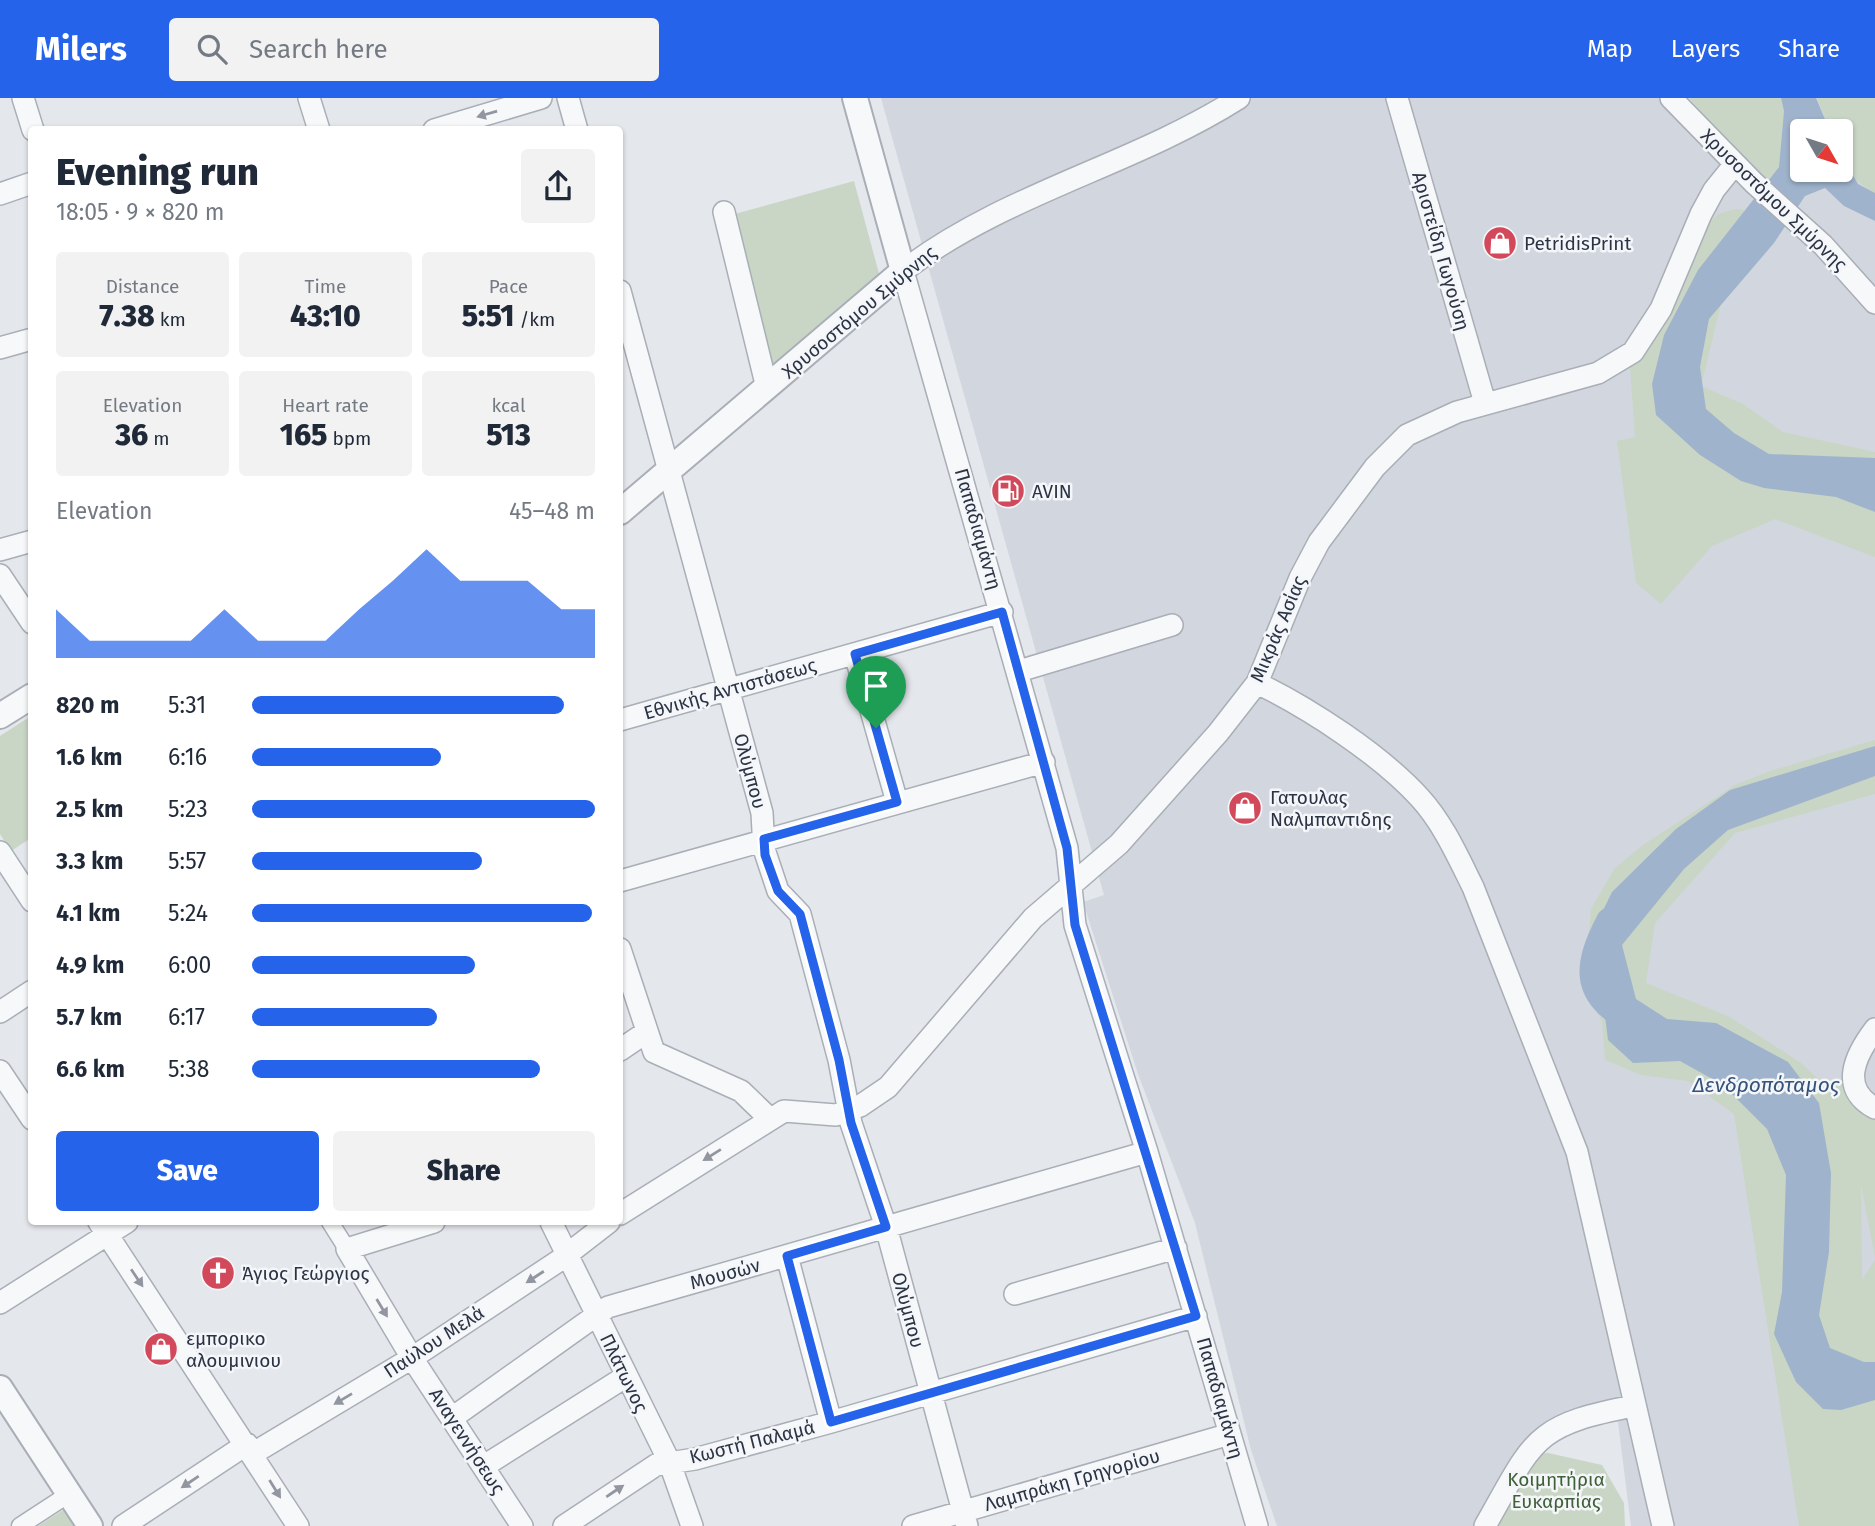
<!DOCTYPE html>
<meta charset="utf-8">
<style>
body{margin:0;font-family:"Fira Sans",sans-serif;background:#f2f2f3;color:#1f2937;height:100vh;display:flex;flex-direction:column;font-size:26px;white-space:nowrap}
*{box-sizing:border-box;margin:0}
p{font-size:23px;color:#747a83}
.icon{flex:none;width:38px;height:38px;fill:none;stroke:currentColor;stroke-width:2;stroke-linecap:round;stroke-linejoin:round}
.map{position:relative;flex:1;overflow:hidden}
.drawer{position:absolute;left:28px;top:28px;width:595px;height:1099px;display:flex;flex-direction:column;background:#fff;border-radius:7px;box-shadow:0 2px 5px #0004}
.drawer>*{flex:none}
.needle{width:46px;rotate:129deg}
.buttons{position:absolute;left:1790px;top:21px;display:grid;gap:14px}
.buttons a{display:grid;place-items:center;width:63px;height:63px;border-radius:7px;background:#fff;box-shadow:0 2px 5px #0004;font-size:35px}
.pin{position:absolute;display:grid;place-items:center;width:60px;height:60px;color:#fff;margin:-72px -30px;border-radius:50% 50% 50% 0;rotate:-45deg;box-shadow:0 0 7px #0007}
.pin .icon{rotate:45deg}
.round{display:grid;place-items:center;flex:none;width:74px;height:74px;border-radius:7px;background:#f2f2f3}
.head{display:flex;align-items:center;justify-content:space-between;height:119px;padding:0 28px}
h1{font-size:38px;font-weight:800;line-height:52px}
.figures{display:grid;grid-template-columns:repeat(3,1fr);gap:10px;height:119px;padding:7px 28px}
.figures div{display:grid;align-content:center;border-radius:7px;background:#f2f2f3;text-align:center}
.figures b{font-size:30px;font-weight:800}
.figures small{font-size:19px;font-weight:400}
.figures p{font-size:19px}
.chart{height:196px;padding:14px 28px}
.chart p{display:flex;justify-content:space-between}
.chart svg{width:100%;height:126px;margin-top:7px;fill:#2563eb;opacity:.7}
.cta{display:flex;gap:14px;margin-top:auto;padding:14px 28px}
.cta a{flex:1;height:80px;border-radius:7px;background:#2563eb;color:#fff;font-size:28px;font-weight:800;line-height:80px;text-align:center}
.cta a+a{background:#f2f2f3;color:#1f2937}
ul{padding:0 28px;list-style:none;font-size:23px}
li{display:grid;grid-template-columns:112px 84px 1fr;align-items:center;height:52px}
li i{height:18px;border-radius:9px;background:#2563eb}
header{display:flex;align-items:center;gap:42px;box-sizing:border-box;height:98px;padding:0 35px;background:#2563eb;color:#fff}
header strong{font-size:33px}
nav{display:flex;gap:38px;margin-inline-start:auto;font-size:24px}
.search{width:490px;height:63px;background:#f2f2f3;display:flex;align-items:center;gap:18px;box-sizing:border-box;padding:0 24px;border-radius:7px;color:#747a83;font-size:26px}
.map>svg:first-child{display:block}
.built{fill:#d2d6de;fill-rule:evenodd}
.green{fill:#c9d6c5}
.water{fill:#9fb4cc}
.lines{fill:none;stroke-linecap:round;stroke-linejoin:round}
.river{stroke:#9fb4cc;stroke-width:33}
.pedestrian-casing{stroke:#a9aeb7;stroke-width:19}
.minor-casing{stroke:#a9aeb7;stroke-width:24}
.tertiary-casing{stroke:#a9aeb7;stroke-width:28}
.pedestrian{stroke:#f7f8fa;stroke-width:16}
.minor{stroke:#f7f8fa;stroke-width:21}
.tertiary{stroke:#f7f8fa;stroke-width:24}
.oneway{fill:#9196a0}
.route-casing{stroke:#fff;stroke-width:14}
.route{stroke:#2563eb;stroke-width:9}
.labels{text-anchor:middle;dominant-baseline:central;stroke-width:5;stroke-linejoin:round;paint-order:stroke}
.street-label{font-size:19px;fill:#2b3445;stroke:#f4f6f9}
.poi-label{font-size:19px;fill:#2b3445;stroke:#f4f6f9;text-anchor:start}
.park-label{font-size:19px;fill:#3f6138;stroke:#f4f6f9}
.water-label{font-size:21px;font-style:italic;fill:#34527a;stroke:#f4f6f9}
</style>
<header>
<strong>Milers</strong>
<div class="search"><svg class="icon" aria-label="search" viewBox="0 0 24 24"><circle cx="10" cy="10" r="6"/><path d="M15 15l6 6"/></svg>Search here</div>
<nav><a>Map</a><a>Layers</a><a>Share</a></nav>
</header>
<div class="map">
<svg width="1875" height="1428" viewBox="0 0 1875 1428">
<rect width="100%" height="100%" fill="#e4e7ec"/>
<path class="built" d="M881,0H1875V1428H1631L1617,1316L1537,1332L1484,1428H1277L1251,1352L1195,1125L1138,976L1083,804L1104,797ZM1802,33H1841V72H1802Z"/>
<path class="green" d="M1690,0H1781L1784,13L1779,69L1768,82L1706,21Z
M1817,0H1875V95C1847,80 1841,64 1841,33H1830Z
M854,83L881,183L773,273L731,117Z
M1736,111L1744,112L1701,288L1743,306L1783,334L1875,354V459L1775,421L1712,448L1661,506L1636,485L1617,343L1635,339L1630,269L1658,237L1707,126L1718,116Z
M31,618V740L11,753L0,736V638Z
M1875,642V696L1735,735L1655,825L1646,885L1730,919L1801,965L1839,1001L1836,986L1846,981L1875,1018V1159L1861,1087L1862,1182L1875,1162V1428H1799L1734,1016L1688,983L1641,977L1605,962L1602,923L1584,894L1591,811L1615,770L1643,747L1735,687L1770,673Z
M1548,1355L1602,1367L1624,1405L1625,1428H1497L1536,1356Z
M68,1409L80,1428H38Z"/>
<path class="water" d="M1781,0H1816L1830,33H1802V72H1841V57L1858,86L1875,95V123L1844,108L1825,90L1805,98L1774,145L1709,221L1700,269L1706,311L1734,335L1769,356L1875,360V414L1836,399L1764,390L1741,383L1700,357L1656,317L1652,286L1664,237L1698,172L1779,69L1784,13Z
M1875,648V678L1728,732L1684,771L1622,847L1636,901L1667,921L1716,925L1788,964L1819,1005L1831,1075L1829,1154L1819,1217L1830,1250L1864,1264H1875V1302L1841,1312L1823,1311L1796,1284L1774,1236L1782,1194L1786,1077L1767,1031L1723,987L1680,963L1633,965L1608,942L1594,831L1612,794L1676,731L1730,692Z"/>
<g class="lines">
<path class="river" d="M1612,825C1588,871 1587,897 1637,922"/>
<g class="pedestrian-casing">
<path id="pedestrian" d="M330,1124L347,1151
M20,1428L69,1396"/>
</g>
<g class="minor-casing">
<path id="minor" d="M23,0L33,32
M309,0L319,32
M568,0L577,32
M1239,0C1132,68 1005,95 903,173L1067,750L1075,827L1147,1054L1257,1428
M1397,0L1485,305
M1671,0L1754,85L1823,147L1875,205
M434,32L541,0
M0,96L32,85
M724,114L767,290
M620,193L762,715L764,751L778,793L800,816L839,962L851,1025L886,1129L967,1428
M0,250L32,241
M0,452L32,443
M0,477L32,525
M855,556L897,704
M1019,573L1172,527
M1257,585C1309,610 1381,657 1420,700C1443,725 1458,759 1473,789L1577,1054L1663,1428
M620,622L1002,514
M0,754L32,803
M620,783L1044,664
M620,851L654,954L741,993L770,1021
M0,914L32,893
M1875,931C1856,956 1838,990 1875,1010
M620,952L645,935
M0,973L32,1021
M620,1116L784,1013L836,1017L860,1008L888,989L1033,820L1119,746L1218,635L1257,585L1300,480L1319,444L1375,369L1407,337L1457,314L1598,275L1633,254L1661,211L1701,116L1714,92L1735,66
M99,1124L298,1428
M434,1124L347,1151L412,1260L522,1428
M551,1124L669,1363L692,1428
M787,1158L831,1324
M1015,1196L1176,1150
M0,1205L127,1124
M452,1320L608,1209L1147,1054
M252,1356L412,1260L560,1162L609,1124
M484,1368L625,1279
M123,1428L247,1346
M564,1428L656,1367L695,1361L831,1324L1196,1218
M913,1428L1230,1336
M1485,1428C1534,1342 1532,1327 1634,1308"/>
</g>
<g class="tertiary-casing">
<path id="tertiary" d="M620,414L903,173L855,0
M0,618L32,598
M0,1290L90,1428"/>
</g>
<use href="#pedestrian" class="pedestrian"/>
<use href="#minor" class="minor"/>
<use href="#tertiary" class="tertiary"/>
</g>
<defs><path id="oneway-solid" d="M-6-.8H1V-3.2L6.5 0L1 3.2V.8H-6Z" transform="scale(1.75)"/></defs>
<g class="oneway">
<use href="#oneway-solid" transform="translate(487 16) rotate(164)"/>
<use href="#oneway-solid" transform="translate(712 1057) rotate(148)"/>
<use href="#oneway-solid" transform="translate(535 1179) rotate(147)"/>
<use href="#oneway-solid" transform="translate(137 1180) rotate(56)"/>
<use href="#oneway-solid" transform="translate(382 1210) rotate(59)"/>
<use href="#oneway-solid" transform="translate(343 1301) rotate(149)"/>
<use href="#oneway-solid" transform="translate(190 1384) rotate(146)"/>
<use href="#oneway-solid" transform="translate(275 1391) rotate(58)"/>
<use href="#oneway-solid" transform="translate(615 1393) rotate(-34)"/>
</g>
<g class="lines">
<g class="route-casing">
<path id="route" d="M1002,514L1067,750L1075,827L1196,1218L831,1324L787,1158L886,1129L851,1025L839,962L800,816L778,793L765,757L764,741L897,704L855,556Z"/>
</g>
<use href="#route" class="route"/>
</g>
<defs>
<g id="shop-disc" transform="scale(1.75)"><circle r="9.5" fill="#d1495b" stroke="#f4f6f9"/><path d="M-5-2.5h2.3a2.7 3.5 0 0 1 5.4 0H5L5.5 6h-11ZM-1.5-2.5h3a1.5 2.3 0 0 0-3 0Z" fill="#fff"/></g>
<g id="fuel-disc" transform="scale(1.75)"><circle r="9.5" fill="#d1495b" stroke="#f4f6f9"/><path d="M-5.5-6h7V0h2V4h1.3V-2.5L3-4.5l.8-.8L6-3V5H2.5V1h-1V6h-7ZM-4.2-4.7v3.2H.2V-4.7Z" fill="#fff"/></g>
<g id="church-disc" transform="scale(1.75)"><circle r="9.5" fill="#d1495b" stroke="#f4f6f9"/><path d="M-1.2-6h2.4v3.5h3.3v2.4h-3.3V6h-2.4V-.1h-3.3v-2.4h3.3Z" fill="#fff"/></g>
</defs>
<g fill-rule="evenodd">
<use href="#shop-disc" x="1500" y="145"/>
<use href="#fuel-disc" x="1008" y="393"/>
<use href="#shop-disc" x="1245" y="710"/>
<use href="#church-disc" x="218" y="1175"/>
<use href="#shop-disc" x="161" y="1251"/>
</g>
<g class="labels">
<g class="street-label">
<text transform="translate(1774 102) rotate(44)">Χρυσοστόμου Σμύρνης</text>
<text transform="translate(1441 153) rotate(74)">Αριστείδη Γωγούση</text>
<text transform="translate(859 214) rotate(-40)">Χρυσοστόμου Σμύρνης</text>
<text transform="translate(978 431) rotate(74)">Παπαδιαμάντη</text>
<text transform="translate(1278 531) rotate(-67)">Μικράς Ασίας</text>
<text transform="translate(730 591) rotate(-16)">Εθνικής Αντιστάσεως</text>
<text transform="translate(750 673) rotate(75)">Ολύμπου</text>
<text transform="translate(725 1176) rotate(-15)">Μουσών</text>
<text transform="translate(908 1212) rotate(75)">Ολύμπου</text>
<text transform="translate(434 1244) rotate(-33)">Παύλου Μελά</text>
<text transform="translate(624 1275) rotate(64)">Πλάτωνος</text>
<text transform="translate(1220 1300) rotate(74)">Παπαδιαμάντη</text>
<text transform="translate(467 1343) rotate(57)">Αναγεννήσεως</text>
<text transform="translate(752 1344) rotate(-14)">Κωστή Παλαμά</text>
<text transform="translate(1072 1382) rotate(-16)">Λαμπράκη Γρηγορίου</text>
</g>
<g class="poi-label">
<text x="1524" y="145">PetridisPrint</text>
<text x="1032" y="393">AVIN</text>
<text x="1270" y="699">Γατουλας<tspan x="1270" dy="22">Ναλμπαντιδης</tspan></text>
<text x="242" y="1175">Άγιος Γεώργιος</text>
<text x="186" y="1240">εμπορικο<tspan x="186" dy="22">αλουμινιου</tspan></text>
</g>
<g class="park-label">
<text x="1556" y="1381">Κοιμητήρια<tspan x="1556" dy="22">Ευκαρπίας</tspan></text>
</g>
<g class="water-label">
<text x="1766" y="987">Δενδροπόταμος</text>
</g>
</g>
</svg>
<div class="buttons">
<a><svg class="needle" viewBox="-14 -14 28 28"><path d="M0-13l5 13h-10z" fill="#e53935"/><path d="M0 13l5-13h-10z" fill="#747a83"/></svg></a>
</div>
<div class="pin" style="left:876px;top:630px;background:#1e9e55"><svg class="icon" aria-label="arrive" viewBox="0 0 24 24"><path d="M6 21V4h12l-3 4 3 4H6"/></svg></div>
<section class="drawer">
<div class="head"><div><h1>Evening run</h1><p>18:05 · 9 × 820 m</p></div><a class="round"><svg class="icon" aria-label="share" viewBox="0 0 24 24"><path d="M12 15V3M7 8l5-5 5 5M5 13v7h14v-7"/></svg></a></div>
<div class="figures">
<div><p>Distance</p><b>7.38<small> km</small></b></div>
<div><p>Time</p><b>43:10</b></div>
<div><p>Pace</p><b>5:51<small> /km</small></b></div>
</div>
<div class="figures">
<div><p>Elevation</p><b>36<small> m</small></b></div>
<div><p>Heart rate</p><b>165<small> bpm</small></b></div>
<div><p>kcal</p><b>513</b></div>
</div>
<div class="chart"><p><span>Elevation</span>45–48 m</p>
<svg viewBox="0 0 160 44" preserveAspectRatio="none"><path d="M0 44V27L10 38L20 38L30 38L40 38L50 27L60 38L70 38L80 38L90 27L100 17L110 6L120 17L130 17L140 17L150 27L160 27V44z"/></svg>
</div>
<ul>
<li><b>820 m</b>5:31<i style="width:91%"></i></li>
<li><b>1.6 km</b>6:16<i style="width:55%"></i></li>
<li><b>2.5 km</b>5:23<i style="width:100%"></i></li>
<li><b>3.3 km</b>5:57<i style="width:67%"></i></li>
<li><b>4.1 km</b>5:24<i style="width:99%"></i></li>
<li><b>4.9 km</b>6:00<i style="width:65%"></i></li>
<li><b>5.7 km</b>6:17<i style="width:54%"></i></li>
<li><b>6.6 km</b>5:38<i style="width:84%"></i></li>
</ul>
<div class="cta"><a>Save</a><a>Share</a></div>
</section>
</div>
